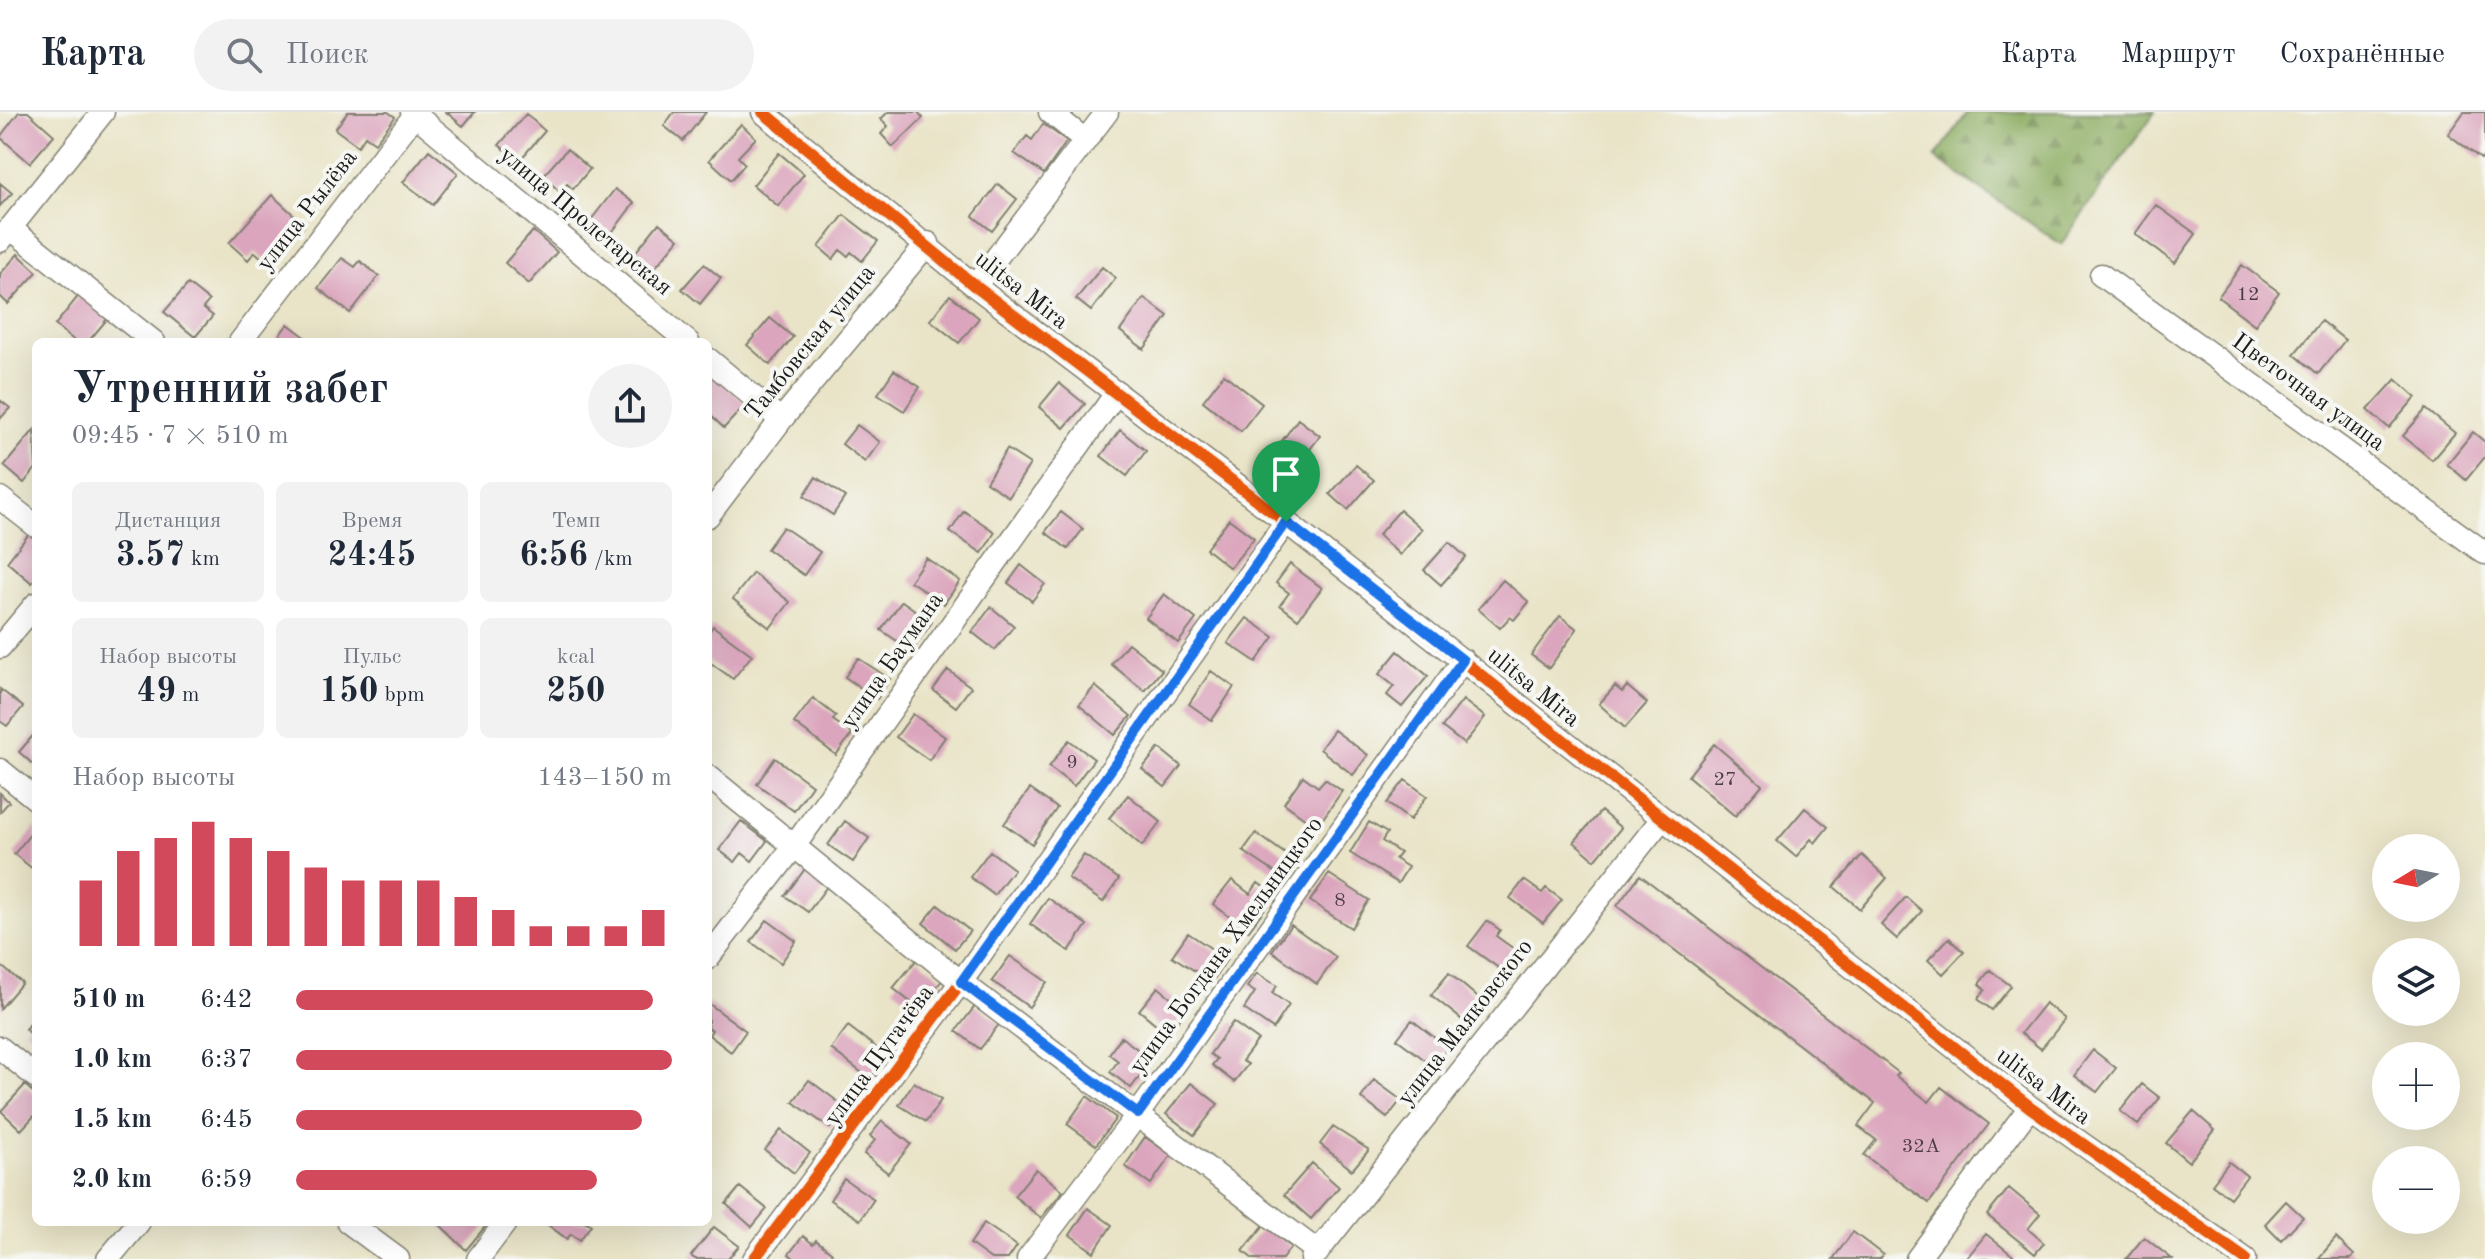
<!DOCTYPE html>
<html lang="ru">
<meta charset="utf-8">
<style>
body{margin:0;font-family:"Old Standard TT",serif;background:#f2f2f3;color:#1f2937;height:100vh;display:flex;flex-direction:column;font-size:30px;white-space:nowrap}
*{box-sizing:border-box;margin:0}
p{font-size:26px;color:#747a83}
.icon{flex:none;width:44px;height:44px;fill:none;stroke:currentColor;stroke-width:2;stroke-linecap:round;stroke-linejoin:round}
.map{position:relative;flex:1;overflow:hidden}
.sheet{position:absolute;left:32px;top:226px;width:680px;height:888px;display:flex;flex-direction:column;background:#fff;border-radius:12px;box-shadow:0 8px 32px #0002}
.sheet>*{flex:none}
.needle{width:52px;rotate:260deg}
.controls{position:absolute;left:2372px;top:722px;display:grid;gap:16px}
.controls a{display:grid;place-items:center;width:88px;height:88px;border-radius:50%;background:#fff;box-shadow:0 8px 32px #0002;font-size:40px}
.pin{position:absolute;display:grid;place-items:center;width:68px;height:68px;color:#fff;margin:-82px -34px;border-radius:50% 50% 50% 0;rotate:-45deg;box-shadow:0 0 8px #0007}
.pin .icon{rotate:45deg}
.round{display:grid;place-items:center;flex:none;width:84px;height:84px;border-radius:42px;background:#f2f2f3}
.headline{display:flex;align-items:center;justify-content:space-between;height:136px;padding:0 40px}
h1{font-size:44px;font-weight:700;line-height:60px}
.metrics{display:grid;grid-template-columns:repeat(3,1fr);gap:12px;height:136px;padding:8px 40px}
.metrics div{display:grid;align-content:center;border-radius:12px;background:#f2f2f3;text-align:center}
.metrics b{font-size:34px;font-weight:700}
.metrics small{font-size:22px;font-weight:400}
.metrics p{font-size:22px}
.chart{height:224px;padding:16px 40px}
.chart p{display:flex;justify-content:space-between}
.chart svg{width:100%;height:144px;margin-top:8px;stroke:#d1495b;stroke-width:6}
ul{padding:0 40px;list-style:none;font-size:26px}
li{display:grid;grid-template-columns:128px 96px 1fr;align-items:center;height:60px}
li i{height:20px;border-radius:10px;background:#d1495b}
header{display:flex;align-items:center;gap:48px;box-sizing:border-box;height:112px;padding:0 40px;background:#fff;border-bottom:2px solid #e0e1e3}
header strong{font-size:38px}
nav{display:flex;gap:44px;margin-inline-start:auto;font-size:28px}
.search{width:560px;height:72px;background:#f2f2f3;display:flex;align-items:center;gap:20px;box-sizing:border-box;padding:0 28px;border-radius:44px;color:#747a83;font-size:30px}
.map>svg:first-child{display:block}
.forest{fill:url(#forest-firs);stroke:#54643e;stroke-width:2}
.building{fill:#dba6bd}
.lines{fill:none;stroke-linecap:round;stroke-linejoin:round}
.minor-casing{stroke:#828072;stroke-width:25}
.minor{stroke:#fff;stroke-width:22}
.cycleway-casing{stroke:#f6f6f2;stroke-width:17}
.cycleway{stroke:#e8590c;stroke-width:12}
.route-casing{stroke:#fff;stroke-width:16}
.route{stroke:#1a73e8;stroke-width:10}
.labels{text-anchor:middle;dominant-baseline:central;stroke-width:8;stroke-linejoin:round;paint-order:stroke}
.number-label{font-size:20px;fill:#4c3e44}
.street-label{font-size:24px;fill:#1c1c1c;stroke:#f6f6f2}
</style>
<header>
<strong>Карта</strong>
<div class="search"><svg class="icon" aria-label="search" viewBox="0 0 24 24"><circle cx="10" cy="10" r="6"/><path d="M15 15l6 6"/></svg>Поиск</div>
<nav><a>Карта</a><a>Маршрут</a><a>Сохранённые</a></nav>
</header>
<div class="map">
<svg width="2485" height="1147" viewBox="0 0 2485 1147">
<defs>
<pattern id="forest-firs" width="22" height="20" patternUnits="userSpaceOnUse" patternTransform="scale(2)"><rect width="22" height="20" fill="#8bac60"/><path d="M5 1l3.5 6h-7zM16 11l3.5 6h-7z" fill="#718b4e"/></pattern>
</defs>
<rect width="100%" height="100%" fill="#f6f6f2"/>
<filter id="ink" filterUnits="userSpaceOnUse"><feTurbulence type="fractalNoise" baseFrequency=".0125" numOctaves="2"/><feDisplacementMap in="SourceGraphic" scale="16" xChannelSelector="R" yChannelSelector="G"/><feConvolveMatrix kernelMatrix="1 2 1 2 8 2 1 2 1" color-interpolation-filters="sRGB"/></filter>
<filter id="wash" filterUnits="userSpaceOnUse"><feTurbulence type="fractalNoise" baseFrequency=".006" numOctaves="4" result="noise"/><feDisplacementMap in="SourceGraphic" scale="32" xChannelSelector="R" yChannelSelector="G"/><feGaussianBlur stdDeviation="1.8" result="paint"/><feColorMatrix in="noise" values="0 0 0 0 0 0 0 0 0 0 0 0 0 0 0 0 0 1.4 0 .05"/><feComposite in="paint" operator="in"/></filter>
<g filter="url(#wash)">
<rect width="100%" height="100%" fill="#e9e4c7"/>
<path class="forest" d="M1968,0H2155L2061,132L1935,46Z"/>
<g id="blocks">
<path class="building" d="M19,0H28L54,23L30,51L0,25Z
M348,0H388L395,5L375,31L365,24L358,34L335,17Z
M446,0H475L463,14Z
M674,0H706L683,29L664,14Z
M888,0H918L923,6L893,35L881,22L888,14L881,7Z
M2464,0H2485V42L2481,47L2448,22Z
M526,2L545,19L519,49L499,33Z
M741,12L756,26L738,45L745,52L731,68L709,48Z
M1043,12L1067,29L1044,62L1014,41L1027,24L1032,28Z
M567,37L590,57L573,77L567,72L560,80L543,64Z
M429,38L458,61L433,93L403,70Z
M779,41L804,62L778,94L753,73Z
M0,71L12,81L0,94Z
M998,72L1017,87L992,119L973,104Z
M615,77L634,91L610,123L591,108Z
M272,83L305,113L270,153L255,140L248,148L229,131Z
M2156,93L2196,122L2175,151L2135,122Z
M844,103L878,129L862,149L851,140L848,144L840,138L833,147L819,135Z
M659,111L679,127L653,158L634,142Z
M533,119L557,140L529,172L505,151Z
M18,142L37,160L8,192L0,184V162Z
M342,146L355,155L360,149L379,164L350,201L318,176Z
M704,152L721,166L700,192L682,177Z
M2242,153L2279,180L2255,213L2218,185Z
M1102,155L1116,166L1091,199L1076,187Z
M188,172L209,189L203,196L213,204L195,225L164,200Z
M80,182L108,206L88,230H76L55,213Z
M950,183L979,206L959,231L930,208Z
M1144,186L1168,204L1144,237L1120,219Z
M770,206L793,225L770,253L747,233Z
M2321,209L2345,228L2318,262L2294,242Z
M288,212L312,230H274Z
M708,257L746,292L724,316L708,301Z
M894,258L920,275L904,299L878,282Z
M1224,262L1262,292L1241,319L1203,289Z
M2396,267L2416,285L2389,316L2368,298Z
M1059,271L1085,292L1064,316L1039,295Z
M0,288L10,296L0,307Z
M2426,297L2455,321L2432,348L2403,324Z
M1298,307L1320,324L1296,356L1274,340Z
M857,313L880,330L865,350L842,332Z
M34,318L36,356L24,371L4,354Z
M1120,318L1146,339L1127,364L1101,344Z
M2473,320L2485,330V345L2466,368L2447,352Z
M1007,337L1030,352L1009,385L986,370Z
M1356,353L1374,368L1348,398L1330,382Z
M816,365L845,385L833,403L804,384Z
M1400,398L1422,417L1400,443L1378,423Z
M964,399L995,420L982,441L950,420Z
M1061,400L1083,417L1068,437L1045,420Z
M1229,407L1254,426L1230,456L1206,437Z
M783,415L820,440L804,463L767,437Z
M29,422L36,428V466L32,471L7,450Z
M1449,430L1466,445L1441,473L1424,458Z
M926,446L960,469L944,492L910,469Z
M1290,452L1322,476L1298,507L1280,493L1289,481L1276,471Z
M1021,453L1045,472L1032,489L1008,471Z
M753,461L790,490L770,516L733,487Z
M1503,468L1529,490L1514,508L1510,505L1500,516L1478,497Z
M1164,482L1196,507L1178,531L1146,506Z
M902,489L932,510L912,539L881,518Z
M991,495L1014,514L995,538L972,520Z
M1560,504L1577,517L1549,556L1531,543Z
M1247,506L1274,525L1256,550L1228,531Z
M713,514L752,543L733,567L708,549V521Z
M1128,531L1162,558L1145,579L1111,552Z
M1398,539L1428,564L1402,595L1387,583L1394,574L1379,562Z
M858,546L890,567L877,587L845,565Z
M948,558L971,575L956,595L933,578Z
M1211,559L1234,575L1212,608L1189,592Z
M1095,574L1131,604L1115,623L1079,593Z
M1615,574L1622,580L1627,574L1647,591L1625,616L1599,592Z
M0,577L23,595L7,614L0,609Z
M813,586L836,604L833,608L852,622L836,643L794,611Z
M1463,588L1485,605L1464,632L1442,615Z
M913,602L945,625L929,648L896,625Z
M1334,618L1368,643L1353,663L1320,637Z
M36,620V655L19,640Z
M1069,628L1094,647L1074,674L1049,655Z
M1714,632L1762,673L1735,704L1688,664Z
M1159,636L1181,654L1165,675L1142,657Z
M775,646L812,673L794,699L757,672Z
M1303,664L1318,675L1325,667L1342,679L1317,715L1284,691Z
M1405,668L1427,684L1410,708L1387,691Z
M1030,677L1057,696L1032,732L1004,712Z
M0,681L9,690L0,700Z
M1128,683L1161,710L1142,734L1109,706Z
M1805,696L1828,715L1815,731L1811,727L1796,745L1777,729Z
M1601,699L1621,716L1595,748L1574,730Z
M741,709L767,729L752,749L742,741L735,750L719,738Z
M845,709L869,726L853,750L828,733Z
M1369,710L1387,721L1382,729L1400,741L1395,747L1408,755L1398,771L1350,741Z
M36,715V754L33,757L14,742Z
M1256,721L1295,749L1283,766L1243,739Z
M990,739L1014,757L994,783L970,765Z
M1084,743L1119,767L1103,790L1068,766Z
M1862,743L1887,766L1860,797L1834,775Z
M805,757L828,773L808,800L785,784Z
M1329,762L1369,788L1351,816L1310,789Z
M1640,763L1899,961L1896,964L1929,990L1941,975L1989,1012L1929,1091L1864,1043L1876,1028L1858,1014L1875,991L1617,794Z
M1232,768L1250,782L1258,771L1275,783L1248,819L1213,792Z
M1524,768L1542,781L1546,776L1562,788L1543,811L1510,786Z
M1906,785L1922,799L1897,827L1881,813Z
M1048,786L1087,813L1069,839L1030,812Z
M938,793L970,819L955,837L923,811Z
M767,808L796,829L781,851L751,830Z
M1487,809L1500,818L1496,824L1521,842L1507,862L1468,834Z
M1291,813L1336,845L1317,872L1272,839Z
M1188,821L1227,847L1212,870L1172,844Z
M1949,826L1964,840L1943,862L1928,848Z
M1010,844L1047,870L1029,895L992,869Z
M918,846L943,867L919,897L893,876Z
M0,853L22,871L0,897Z
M1990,858L2011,874L1992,898L1978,887L1985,878L1979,872Z
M1257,861L1277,874L1272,881L1289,893L1273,917L1244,897L1255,880L1247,875Z
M1449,861L1483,890L1466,911L1431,883Z
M1158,875L1187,898L1168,922L1139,898Z
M708,891L746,919L731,940L709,923L712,918L708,916Z
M2045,891L2065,907L2041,937L2021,921Z
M976,893L1000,911L980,937L956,919Z
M36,905V927L25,917Z
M1412,908L1448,936L1433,954L1397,927Z
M1233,910L1258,928L1242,949L1248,952L1234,970L1212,953L1217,947L1210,942Z
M848,914L887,944L870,967L831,937Z
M1121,925L1152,948L1131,976L1110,960L1118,949L1109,942Z
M2093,938L2116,956L2097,980L2074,963Z
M809,968L845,995L830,1016L793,990Z
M1374,968L1401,988L1387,1006L1361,986Z
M914,970L941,988L926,1010L899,993Z
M1191,971L1218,992L1194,1023L1166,1002Z
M2142,972L2160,986L2138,1013L2120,999Z
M25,973L36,983V1002L21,1018L1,999Z
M1087,984L1116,1006L1096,1033L1067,1012Z
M2193,999L2215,1018L2189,1050L2166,1031Z
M882,1009L911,1032L888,1061L864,1042L875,1028L870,1024Z
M1333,1015L1369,1038L1352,1058L1320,1032Z
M781,1018L810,1041L794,1061L765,1038Z
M1145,1025L1171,1043L1151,1072L1125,1054Z
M2229,1050L2247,1064L2230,1086L2212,1072Z
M1312,1051L1339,1075L1311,1107L1284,1083Z
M1036,1057L1063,1079L1041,1106L1014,1084Z
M844,1067L874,1087L860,1108L830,1088Z
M740,1075L767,1097L752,1115L726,1092Z
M2009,1076L2040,1102L2028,1117L2044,1131L2035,1142L1987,1103Z
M2286,1089L2303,1105L2281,1128L2265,1112Z
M1088,1096L1112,1113L1094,1140L1070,1123Z
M437,1110H489L466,1138Z
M544,1110H587L591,1113L580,1128L571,1122L567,1127Z
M984,1111L1017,1134L1008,1147H991L970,1132Z
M1264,1113L1291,1135L1282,1147H1253L1243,1139Z
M714,1115L739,1134L728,1147H695L691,1144Z
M1853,1120L1883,1143L1880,1147H1833Z
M1986,1122L2017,1147H1966Z
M803,1124L813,1132L816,1128L832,1141L827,1147H795L789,1142Z
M2144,1125L2172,1147H2126Z
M2336,1126L2354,1143L2351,1147H2318Z"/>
</g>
</g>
<g filter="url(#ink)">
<use href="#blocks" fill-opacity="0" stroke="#828072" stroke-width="2"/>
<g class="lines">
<g class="minor-casing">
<path id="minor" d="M412,0L688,230
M763,0L975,174L1286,410L2030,995L2245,1147
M1050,0L1085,28
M10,116L154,230
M0,129L103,0
M2101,163L2485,441
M975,174L1107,0
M240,230L417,0
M708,247L781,308
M0,386L36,414
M708,404L781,308L928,131
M0,535L36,492
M0,658L36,687
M708,664L961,870L1318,1140
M708,846L795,733L1117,280
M0,936L36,965
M348,1110L398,1147
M108,1147L139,1110
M478,1147L506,1110
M754,1147L961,870L1286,410
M1028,1147L1138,1002L1463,548
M1312,1147L1661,708
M1917,1147L2030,995"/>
</g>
<use href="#minor" class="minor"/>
<g class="cycleway-casing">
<path id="cycleway" d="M763,0L975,174L1286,410L2030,995L2245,1147
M754,1147L961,870L1286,410"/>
</g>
<use href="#cycleway" class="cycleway"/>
</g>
</g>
<g class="lines" filter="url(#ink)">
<g class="route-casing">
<path id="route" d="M1286,410L1463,548L1138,1002L961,870Z"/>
</g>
<use href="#route" class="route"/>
</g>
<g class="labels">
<g class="number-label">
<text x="2248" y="183">12</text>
<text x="1072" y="651">9</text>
<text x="1725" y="668">27</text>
<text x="1340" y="789">8</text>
<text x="1921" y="1035">32А</text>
</g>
<g class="street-label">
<text transform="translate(308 99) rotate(-52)">улица Рылёва</text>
<text transform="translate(585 110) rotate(40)">улица Пролетарская</text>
<text transform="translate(1021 179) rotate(38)">ulitsa Mira</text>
<text transform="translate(811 231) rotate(-51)">Тамбовская улица</text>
<text transform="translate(2308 281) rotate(36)">Цветочная улица</text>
<text transform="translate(893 549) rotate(-55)">улица Баумана</text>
<text transform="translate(1533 576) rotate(39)">ulitsa Mira</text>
<text transform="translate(1227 834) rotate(-54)">улица Богдана Хмельницкого</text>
<text transform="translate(1466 911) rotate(-52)">улица Маяковского</text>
<text transform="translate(880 944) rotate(-54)">улица Пугачёва</text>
<text transform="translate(2043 975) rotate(37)">ulitsa Mira</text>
</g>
</g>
</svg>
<div class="controls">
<a><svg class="needle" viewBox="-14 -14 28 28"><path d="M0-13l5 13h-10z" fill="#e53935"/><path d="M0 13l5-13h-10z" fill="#747a83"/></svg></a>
<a><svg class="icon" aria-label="layers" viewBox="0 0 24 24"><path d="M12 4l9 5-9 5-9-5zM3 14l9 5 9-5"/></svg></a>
<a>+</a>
<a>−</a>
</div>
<div class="pin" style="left:1286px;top:410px;background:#1e9e55"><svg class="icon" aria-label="arrive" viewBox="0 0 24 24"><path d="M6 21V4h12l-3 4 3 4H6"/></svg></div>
<section class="sheet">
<div class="headline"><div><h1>Утренний забег</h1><p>09:45 · 7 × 510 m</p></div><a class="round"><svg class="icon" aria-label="share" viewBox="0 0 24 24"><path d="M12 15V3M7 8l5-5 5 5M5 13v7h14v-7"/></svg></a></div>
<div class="metrics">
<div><p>Дистанция</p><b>3.57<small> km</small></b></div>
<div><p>Время</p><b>24:45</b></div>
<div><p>Темп</p><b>6:56<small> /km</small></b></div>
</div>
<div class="metrics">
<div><p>Набор высоты</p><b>49<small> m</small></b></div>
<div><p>Пульс</p><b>150<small> bpm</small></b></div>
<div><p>kcal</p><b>250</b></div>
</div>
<div class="chart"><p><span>Набор высоты</span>143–150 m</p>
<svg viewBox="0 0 160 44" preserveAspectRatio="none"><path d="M5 44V24M15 44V15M25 44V11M35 44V6M45 44V11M55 44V15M65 44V20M75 44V24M85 44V24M95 44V24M105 44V29M115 44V33M125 44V38M135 44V38M145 44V38M155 44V33"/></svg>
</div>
<ul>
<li><b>510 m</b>6:42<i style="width:95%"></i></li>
<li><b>1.0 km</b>6:37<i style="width:100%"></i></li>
<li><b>1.5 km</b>6:45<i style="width:92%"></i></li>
<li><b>2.0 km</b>6:59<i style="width:80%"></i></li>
</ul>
</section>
</div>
